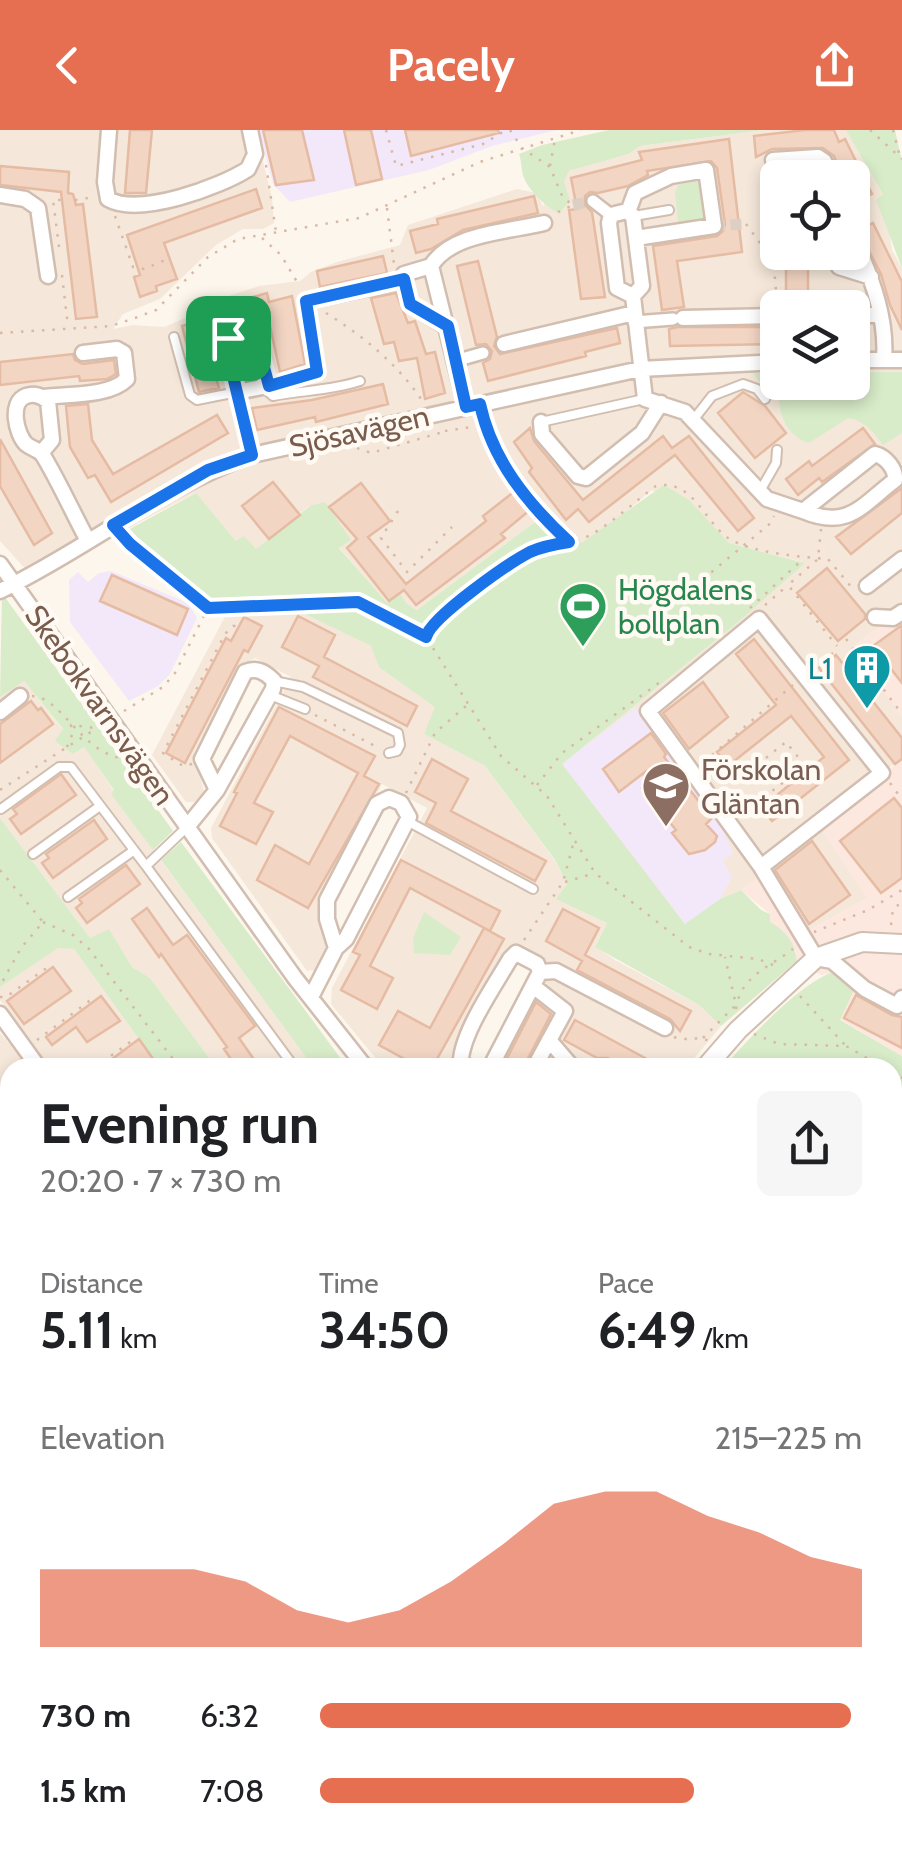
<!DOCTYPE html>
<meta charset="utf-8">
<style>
body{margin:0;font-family:Cabin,sans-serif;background:#f6f6f6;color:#202124;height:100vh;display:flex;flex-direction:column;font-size:38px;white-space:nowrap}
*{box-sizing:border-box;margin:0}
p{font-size:32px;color:#757577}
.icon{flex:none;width:55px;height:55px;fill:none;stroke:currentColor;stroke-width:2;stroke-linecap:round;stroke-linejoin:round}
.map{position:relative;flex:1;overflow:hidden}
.sheet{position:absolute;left:0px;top:928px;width:902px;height:792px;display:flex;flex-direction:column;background:#fff;border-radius:30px 30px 0 0;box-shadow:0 5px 15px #0003}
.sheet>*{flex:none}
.controls{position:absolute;left:760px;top:30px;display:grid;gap:20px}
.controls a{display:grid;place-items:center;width:110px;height:110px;border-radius:15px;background:#fff;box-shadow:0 5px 15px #0003;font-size:50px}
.pin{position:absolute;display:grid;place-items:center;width:85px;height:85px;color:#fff;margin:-42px;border-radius:20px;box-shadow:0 5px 15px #0006}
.round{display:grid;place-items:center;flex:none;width:105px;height:105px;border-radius:15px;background:#f6f6f6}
.summary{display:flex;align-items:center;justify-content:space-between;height:170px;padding:0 40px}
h1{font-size:55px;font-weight:700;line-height:75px}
.metrics{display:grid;grid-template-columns:repeat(3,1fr);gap:15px;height:170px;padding:10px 40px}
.metrics div{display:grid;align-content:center}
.metrics b{font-size:50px;font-weight:700}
.metrics small{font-size:28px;font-weight:400}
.metrics p{font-size:28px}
.chart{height:280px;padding:20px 40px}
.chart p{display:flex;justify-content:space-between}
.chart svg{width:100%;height:180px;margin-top:10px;fill:#e76f51;opacity:.7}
ul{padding:0 40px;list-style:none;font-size:32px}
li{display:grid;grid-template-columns:160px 120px 1fr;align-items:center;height:75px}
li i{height:25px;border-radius:12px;background:#e76f51}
header{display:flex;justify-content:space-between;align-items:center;height:130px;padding:0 40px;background:#e76f51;color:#fff;font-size:45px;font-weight:700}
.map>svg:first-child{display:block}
.residential{fill:#f5e8da;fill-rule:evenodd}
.commercial{fill:#fde8e0}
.education{fill:#f3e8fa}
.green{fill:#d8ecc9}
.building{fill:#f3d5c3;stroke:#e6bba3;stroke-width:2.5}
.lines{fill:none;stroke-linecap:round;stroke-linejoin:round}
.pedestrian-tunnel{stroke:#dcd0c4;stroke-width:11;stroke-dasharray:11 5.5;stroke-linecap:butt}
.service-casing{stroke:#d1beb0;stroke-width:12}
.pedestrian-casing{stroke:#d1beb0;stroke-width:16}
.minor-casing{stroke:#d1beb0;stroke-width:19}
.tertiary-casing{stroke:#d1beb0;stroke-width:22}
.path{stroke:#d9b8a5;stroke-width:2.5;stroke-dasharray:2.5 8;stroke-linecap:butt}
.service{stroke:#fff;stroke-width:8}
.pedestrian{stroke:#fff;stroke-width:11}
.minor{stroke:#fff;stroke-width:14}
.tertiary{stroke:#fff;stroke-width:18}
.route-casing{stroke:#fff;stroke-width:20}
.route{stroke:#1a73e8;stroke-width:12}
.labels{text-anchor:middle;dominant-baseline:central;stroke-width:9;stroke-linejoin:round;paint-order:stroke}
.street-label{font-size:30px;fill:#7a5c4d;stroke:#fffaf3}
.leisure-label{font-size:30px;fill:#27864d;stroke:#fffaf3;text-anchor:start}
.culture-label{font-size:30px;fill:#0d838f;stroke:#fffaf3;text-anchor:end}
.education-label{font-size:30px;fill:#785e54;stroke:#fffaf3;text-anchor:start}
</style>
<header><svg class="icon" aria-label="back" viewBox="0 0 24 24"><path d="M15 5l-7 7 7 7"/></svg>Pacely<svg class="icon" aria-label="share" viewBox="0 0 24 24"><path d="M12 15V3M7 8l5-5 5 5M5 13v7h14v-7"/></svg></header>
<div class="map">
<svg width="902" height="1719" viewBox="0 0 902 1719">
<rect width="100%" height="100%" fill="#fdf6ec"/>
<path class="residential" d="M0,0H255L272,68L274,93L263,99H243L216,115L160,169L123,184L113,199L133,195L164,197L190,186L213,171L259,156L300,151L311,142L337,132L400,115L408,95L517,59L537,63L543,76L564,52L569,41L629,24L640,16L764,0H847L883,64L892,120L902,138V478L852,518L902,586V629L881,643L867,768L803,804L759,747L741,760L720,769L673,780L562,634L736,494L803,432L729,413L714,399L652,360L609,396L583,412L568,413L539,389L417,480L406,473L387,474L339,417L351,410L309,376L255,420L236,411L195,363L124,400L37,452L0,411ZM778,48H852V122H778ZM778,178H852V252H778Z
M228,481L304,483L371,516L380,537L436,577L424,604L485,636L555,731L567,754L557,769L607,793L595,816L615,830L699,875L721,896L687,937H498L548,841L544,830L515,819L506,823L459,910L456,937H383L331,874L332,858L427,678L382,654L318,772L328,814L315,840L307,841L212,708L211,698L291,547L255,528L240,537L194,622L204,662L197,672H186L152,625Z
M20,551H24L63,600L73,624L84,616L114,661L112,664L313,937H216L150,848L132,837L109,800L90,808L0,688V567Z
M58,817L74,819L159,937H49L0,870V857Z
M0,903L29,937L10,938V997L0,983Z
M892,1058L902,1063V1340L892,1339Z
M110,1710H218L219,1714L216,1719H90Z
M240,1710H380V1719H245Z"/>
<path class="commercial" d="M902,478V586L851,518Z
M902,629V926L839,889L835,842L821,845L797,831L796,821L770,792V784L741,760L759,746L804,803L867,768L819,696Z"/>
<path class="education" d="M259,0H557L492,16L429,40L290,72L273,54Z
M111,441L188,473L197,488L170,544L158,556L129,571L70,492L69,450L78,442L88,452L99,443Z
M635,578L710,672L733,723L723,731L732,747L720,769L686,795L562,634Z"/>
<path class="green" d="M609,0H764L640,16L629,24L569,41L564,52L570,71L559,83C546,77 530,62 524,48C521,41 522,32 519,24L542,15Z
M846,0H895L902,31V138L876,70L883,64Z
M704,48L710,95L682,98L678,94L675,62L679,54Z
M852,242H902V303L883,315C873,302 866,291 848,288L809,313C789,307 779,287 779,267L766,261L753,243H777L778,252H852Z
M664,355L689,370L729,413L805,433L736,494L562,634L685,794L720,769L741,760L761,780L770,784V792C786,801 795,812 797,831L721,896L699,875L595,817L607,793L556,769L567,754L555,730L485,636L424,604L435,577L379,537L371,516L303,483L228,481L208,485L115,407L196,363L236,411L244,406L256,419L310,376L325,372L351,410L339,418L387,473L400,464L406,473L417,480L539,389L568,413L583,412Z
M2,463L173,701L153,720L111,664L114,660L84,617L73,624L55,611L63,599L24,551L0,567Z
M0,688L90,808L109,799L132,837L150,848L216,937H159L74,819L58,818L0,857Z
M181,712L347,937H313L161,730Z
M424,782L461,807L450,825L414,823L413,808Z
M834,842L855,858L840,890L902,926V1063L893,1058L892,938H723C745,912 803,850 834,842Z
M893,1505L902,1507V1689L893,1697Z
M675,1710H878L867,1719H651Z"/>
<path class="building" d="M130,0H152L146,63H125Z
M263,0H302L314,50L276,55Z
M344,0H371L382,49L356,55Z
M405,0H498L499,3L411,26Z
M805,0H834L839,12L845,9L872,64L852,73V48H842L834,26L823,18L772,19L756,27L754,6Z
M729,9L742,122L677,131L684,177L662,180L653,116L717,106L723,101L725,94L717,38L711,31L647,41L648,45L628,56L598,63L590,62L585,66V75L592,82L605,167L581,169L569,80L577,79L571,48L642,30L639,22Z
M0,36L69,42L68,63L73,64L76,75L83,74L97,187L76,189L61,62L0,55Z
M256,59L262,78L164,113L177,149L156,156L157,161L140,167L134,147L140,145L127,105Z
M534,66L538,83L463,100L431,119L416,123L410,101L438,94L437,89Z
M873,93L902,152V200L890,175L881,144L861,106L863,98Z
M786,122H808V165L786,166Z
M383,126L387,143L320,157L317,141Z
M478,131L497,207L494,216L500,224L617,198L620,213L585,222L586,226L488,251L483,233L490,229L492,221L486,214L476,215L457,136Z
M267,163L269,172L292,166L305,234L280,242L268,187L241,192L203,203L219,258L199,262L182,196L213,188L211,179Z
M396,163L408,193L415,191L426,224L435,222L445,263L425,269L417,228L399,231L394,212L384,214L371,168Z
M678,197H778V214L670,216L669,199Z
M73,224L75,230L83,234L114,230L116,244L107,249L80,251L79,246L0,255V232Z
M383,254L388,274L316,292L315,287L257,300L252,278L312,270Z
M743,262L765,276L786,303L755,328L718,283Z
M88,274L92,310L113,344L217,285L228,303L111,372L95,345L88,348L70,317L66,276Z
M530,298L534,311L583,370L663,306L672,318L689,306L754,388L738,401L675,325L589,392L578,379L566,390L529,342L532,338L514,312Z
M863,298L875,314L822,352L819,348L798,365L786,349L809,331L812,336Z
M0,309L52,403L34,415L0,356Z
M273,352L300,385L269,409L242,376Z
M361,353L390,391L368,407L406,454L486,391L483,386L515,361L530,380L501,404L505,408L416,475L404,460L389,471L347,418L357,409L329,377Z
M902,358V383L851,424L836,407Z
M827,438L865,484V489L838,511L797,463Z
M112,445L188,479L177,505L100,471Z
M298,486L335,505L324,527L417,576L407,596L313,547L319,536L282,517Z
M244,487L262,496L248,522L244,520L185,633L166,623L226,508L231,511Z
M902,495V553L873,516Z
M754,509L849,630L772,691L761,678L824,627L791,586L728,636L717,622L776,575L736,524Z
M836,525L902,608V629L895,634L819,538Z
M703,552L728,587L689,619L663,583Z
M31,571L38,580L41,578L53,594L0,633V594Z
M279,577L375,626L364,646L379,654L308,778L257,750L275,715L309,734L358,643L290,606L254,673L273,682L256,714L220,696L237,663L234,662Z
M651,603L666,624L664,627L712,688L706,694L717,706L715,712L705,720L689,724L672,703L676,700L642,658L645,642L619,662L603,639Z
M432,629L468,649L451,681L546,731L535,751L426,693L436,673L415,662Z
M61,644L76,665L21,704L10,689L17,684L13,679Z
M894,668L902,678V748L881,763L840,711Z
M94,690L107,709L53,748L42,733L49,728L46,724Z
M812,711L850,765L809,794L775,740Z
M401,730L500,781L490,801L410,758L370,836L393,848L377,879L341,860L360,825L353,822Z
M126,735L140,754L87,793L76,778L82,773L79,769Z
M147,778L173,815L187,805L255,896L239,908L260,938H237L224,919L227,917L161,824L159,827L132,789Z
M563,779L599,798L585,825L691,881L680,901L670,889L577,840L582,831L546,811Z
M484,798L504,809L432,938H421L379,915L398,881L430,898Z
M53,837L71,861L24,894L7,871Z
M856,865L892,885L902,887V918L844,888Z
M101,866L120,891L87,912L76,897L52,915L46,907Z
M536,872L551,884L523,938H502Z
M575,890L645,928L640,938H615L608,928H597L564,910Z
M139,909L156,933L150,938H100Z"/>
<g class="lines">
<path class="pedestrian-tunnel" d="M573,75L593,71
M714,96L746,94"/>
<g class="service-casing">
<path id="service" d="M634,86L669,80
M174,207L190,265L197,270L237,262
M264,258L273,266C303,260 330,261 360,251
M694,289L712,266L743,254L757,259L765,269
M541,292L644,269
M760,361L776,333L777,320
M274,551L303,557L398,603L400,615L397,621L389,623
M270,565L305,579
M1,679L59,637H71L146,736
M407,691L533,759
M187,697L146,736L295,938
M33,724L100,676
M68,767L133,721
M892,1126L899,1130L902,1125
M892,1171L902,1176
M892,1264L902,1269
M585,1719V1710"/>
</g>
<g class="pedestrian-casing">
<path id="pedestrian" d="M593,71L611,85
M634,192L673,189
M455,231L483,223"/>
</g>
<g class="minor-casing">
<path id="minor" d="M109,0L105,52L108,69C139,87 220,57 248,39L255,24L250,0
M773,30L818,27L824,31L832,48
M0,65L25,69L38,78L48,146
M627,81L633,86L642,156L633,166L617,158L609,93L611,85Z
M628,82L635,63L671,46L706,40L714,96L636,108
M852,100H853
M857,116C873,151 887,190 884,229
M839,137L871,147
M403,149L410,174L447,197
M633,166L645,269L685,282L767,369L803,381L875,324C886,327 896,339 895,350C861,376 848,400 803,381
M852,185H880
M683,188L778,186
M504,214L634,183
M852,230H902
M237,262L282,253L317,241L306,171L397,152L403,149L404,144L431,136
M43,267C67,264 109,267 127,249L124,223L117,219L83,223
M466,277L431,136C451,103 508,102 544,93
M541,292L542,304L578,346L586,348L642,303L661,273
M42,322L52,310L48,271C41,266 35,263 26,266C9,272 16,304 26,314C33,320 40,319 44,327C60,354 73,383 88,411
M252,325L226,217L228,208L245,202L256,207L269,256
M0,434L295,848L366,938
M867,456L902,429
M0,461C87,419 161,357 252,325L640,239L778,232
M875,487L893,488L902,482
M0,582L20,566
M187,697L217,660L273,559L274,551C265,542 257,537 245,542L202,629L217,660
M761,737L882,643L759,489L648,581L761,737L816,828L832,831L865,859L897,876L902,868
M540,842L556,841L665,898
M533,856L565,881L534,938
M311,867L336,818L346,809L409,687L401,673L389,668L377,674L327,770V789L336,818
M0,884L39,938
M549,910L573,938
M461,938C457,909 495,855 510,829L516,823L537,834L540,842L490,938
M600,938H604
M892,1354H902
M892,1444L902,1449
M0,1503H10
M0,1568L10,1558
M229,1710L232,1719
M384,1710L388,1719
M500,1719L526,1710"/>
</g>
<g class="tertiary-casing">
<path id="tertiary" d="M705,938L738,900L816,828L862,812L902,814
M0,1251L10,1249"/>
</g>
<path class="path" d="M386,0L396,36L483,14L506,0
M510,0L522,18L550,37L563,68L573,75L556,83
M870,0L902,29
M893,0L899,23
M266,35L276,102
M550,36L555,9
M75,70L94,67
M387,78L394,134
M115,86L133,137L144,139L170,128
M746,94L763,117L773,125L777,172
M262,108L281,125L300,157
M59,117L53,70H64
M62,145L68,197
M326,183C363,206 399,235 423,272
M0,203L111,196L135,188L156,180L208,127L238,109L359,88L480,32L581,0
M484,290C499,339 532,378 569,412
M445,301L485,295
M357,318L371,323L443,302
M398,381L381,408L407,442L452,397
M821,399L818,429L788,455L837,516
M122,405L207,477
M679,469L772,392L774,386
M765,475L788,455
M750,478L803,429
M846,509L902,584
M815,537L833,523
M32,566C61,567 80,620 120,628
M124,581L163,557L175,543L208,478L358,472L424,507
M315,585L379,618
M67,617L72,605L71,595L95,598
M704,632L793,555
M192,634L183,636L163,623L225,504L233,496H237
M890,653L898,664L902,660
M537,655L562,623L663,550
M0,660L97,598
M406,663L435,603L466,576
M739,686L805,636L786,612L742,647
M0,740L43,792L21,818L0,856
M565,752L595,743
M43,792L73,805L89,819L180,938
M891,795L893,779L902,772
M814,802L868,780L902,760
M524,810L563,752L574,711
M773,835L758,829L709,824L689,817L595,743L547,666L501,626L426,507C431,486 518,425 541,417C553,413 567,414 579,410C603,402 635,371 656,356C692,348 704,391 728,408C750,423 803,427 828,429L853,459
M800,866L845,915
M0,867H6L48,837L50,839
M736,879C740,846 770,837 793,819
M754,904L779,914L846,916L884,938
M674,907C687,912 696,905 709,911
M703,908L736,875L725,827
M37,910L92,869
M94,938L133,910
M892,942L902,948
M892,1004L902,998
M0,1317L10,1313
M0,1400L10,1399
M2,1401L10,1425
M892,1567L902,1573
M0,1698L10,1695
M892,1705L902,1697
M50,1710L52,1719
M876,1719L887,1710"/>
<use href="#service" class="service"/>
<use href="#pedestrian" class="pedestrian"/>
<use href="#minor" class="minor"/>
<use href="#tertiary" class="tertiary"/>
</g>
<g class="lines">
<g class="route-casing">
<path id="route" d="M404,149L410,174L448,196L466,277L480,274C492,330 527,373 569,412C556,414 543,416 530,422C509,433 431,487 426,507L358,472L208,478L130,414L113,395L208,340L252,325L226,217L228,208L245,202L256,207L269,256L317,242L306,171Z"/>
</g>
<use href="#route" class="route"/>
</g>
<defs>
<g id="stadium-pin" transform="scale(2.5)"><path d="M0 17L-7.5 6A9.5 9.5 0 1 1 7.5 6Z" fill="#2e9e5b" stroke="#fffaf3"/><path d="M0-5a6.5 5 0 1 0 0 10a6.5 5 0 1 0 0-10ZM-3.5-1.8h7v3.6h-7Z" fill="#fff"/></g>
<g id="building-pin" transform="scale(2.5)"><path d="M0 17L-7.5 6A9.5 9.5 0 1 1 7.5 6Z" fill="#0f9aa8" stroke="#fffaf3"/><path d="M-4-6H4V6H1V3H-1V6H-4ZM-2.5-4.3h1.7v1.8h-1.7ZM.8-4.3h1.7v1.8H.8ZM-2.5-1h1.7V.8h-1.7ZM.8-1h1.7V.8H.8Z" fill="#fff"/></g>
<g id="school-pin" transform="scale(2.5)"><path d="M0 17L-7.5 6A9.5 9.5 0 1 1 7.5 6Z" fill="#8d6e63" stroke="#fffaf3"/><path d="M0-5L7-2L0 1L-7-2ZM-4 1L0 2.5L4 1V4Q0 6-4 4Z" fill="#fff"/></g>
</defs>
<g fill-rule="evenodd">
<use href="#stadium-pin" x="583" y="476"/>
<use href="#building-pin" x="867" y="538"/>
<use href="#school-pin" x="666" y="656"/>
</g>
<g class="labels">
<g class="street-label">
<text transform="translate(359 301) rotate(-13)">Sjösavägen</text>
<text transform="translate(100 575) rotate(55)">Skebokvarnsvägen</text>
</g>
<g class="leisure-label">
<text x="618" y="459">Högdalens<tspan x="618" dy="34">bollplan</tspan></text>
</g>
<g class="culture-label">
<text x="832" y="538">L1</text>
</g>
<g class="education-label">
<text x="701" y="639">Förskolan<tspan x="701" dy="34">Gläntan</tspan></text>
</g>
</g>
</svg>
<div class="controls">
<a><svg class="icon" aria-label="locate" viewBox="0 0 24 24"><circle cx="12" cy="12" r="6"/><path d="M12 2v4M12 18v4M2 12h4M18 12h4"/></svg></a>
<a><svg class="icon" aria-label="layers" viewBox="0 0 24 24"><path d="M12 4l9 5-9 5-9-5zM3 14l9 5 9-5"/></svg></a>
</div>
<div class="pin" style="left:228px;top:208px;background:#1e9e55"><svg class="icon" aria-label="arrive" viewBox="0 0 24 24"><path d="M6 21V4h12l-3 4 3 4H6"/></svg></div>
<section class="sheet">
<div class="summary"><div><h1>Evening run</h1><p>20:20 · 7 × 730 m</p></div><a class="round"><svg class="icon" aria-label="share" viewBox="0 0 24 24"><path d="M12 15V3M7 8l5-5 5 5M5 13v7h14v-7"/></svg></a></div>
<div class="metrics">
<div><p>Distance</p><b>5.11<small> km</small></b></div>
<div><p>Time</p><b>34:50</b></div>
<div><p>Pace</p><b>6:49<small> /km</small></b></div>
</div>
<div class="chart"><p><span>Elevation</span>215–225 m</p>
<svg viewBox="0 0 160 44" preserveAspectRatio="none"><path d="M0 44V25L10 25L20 25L30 25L40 28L50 35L60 38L70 35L80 28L90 19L100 9L110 6L120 6L130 12L140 16L150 22L160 25V44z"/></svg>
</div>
<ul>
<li><b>730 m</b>6:32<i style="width:98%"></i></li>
<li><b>1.5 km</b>7:08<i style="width:69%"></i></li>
</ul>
</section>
</div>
